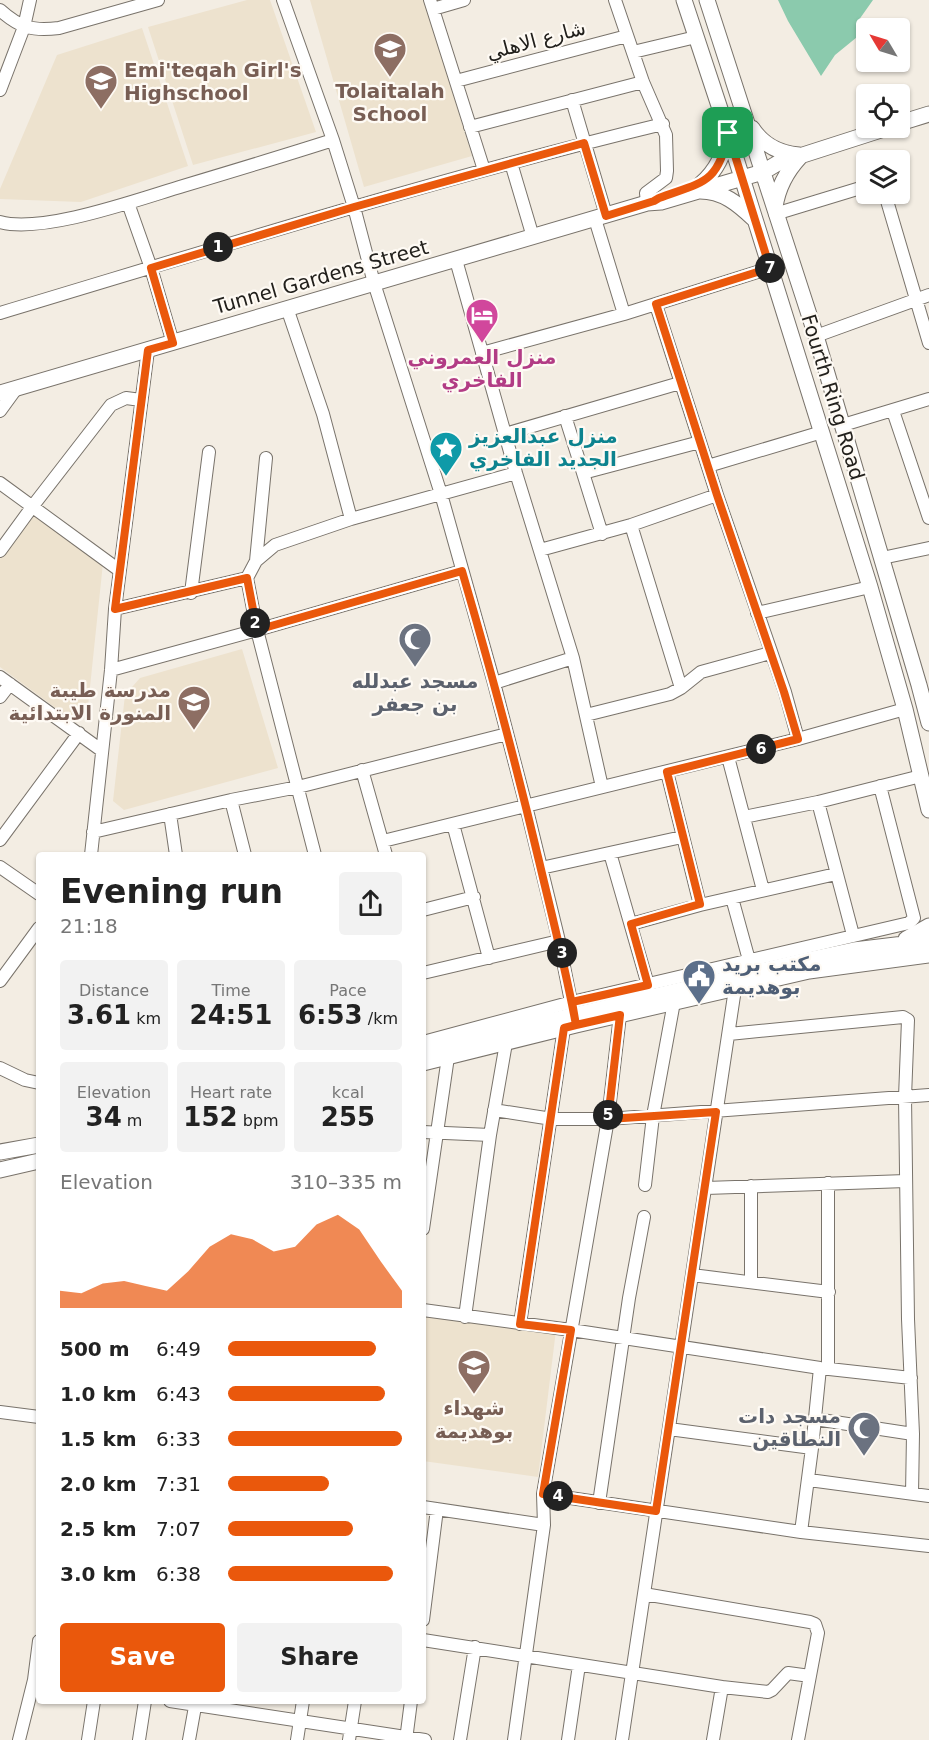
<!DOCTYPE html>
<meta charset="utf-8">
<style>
body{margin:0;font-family:"DejaVu Sans",Vazirmatn,sans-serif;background:#f2f2f2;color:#222;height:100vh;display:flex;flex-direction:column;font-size:22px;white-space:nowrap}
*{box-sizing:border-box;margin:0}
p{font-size:20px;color:#767676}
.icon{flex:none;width:33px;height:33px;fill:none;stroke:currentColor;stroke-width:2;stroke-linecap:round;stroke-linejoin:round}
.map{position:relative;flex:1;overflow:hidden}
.side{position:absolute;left:36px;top:852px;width:390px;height:852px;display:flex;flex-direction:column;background:#fff;border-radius:6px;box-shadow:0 2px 4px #0004}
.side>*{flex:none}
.needle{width:39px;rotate:308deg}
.controls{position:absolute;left:856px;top:18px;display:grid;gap:12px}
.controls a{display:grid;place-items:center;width:54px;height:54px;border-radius:6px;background:#fff;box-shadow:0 2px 4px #0004;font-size:30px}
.pin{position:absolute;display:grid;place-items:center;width:51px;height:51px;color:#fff;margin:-26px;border-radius:12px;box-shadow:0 3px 9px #0006}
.km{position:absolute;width:30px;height:30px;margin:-15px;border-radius:50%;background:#222;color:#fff;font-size:16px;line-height:30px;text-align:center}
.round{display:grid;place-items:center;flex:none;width:63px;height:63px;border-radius:6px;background:#f2f2f2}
.head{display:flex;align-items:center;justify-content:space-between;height:102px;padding:0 24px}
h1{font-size:33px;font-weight:600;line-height:45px}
.stats{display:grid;grid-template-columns:repeat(3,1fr);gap:9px;height:102px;padding:6px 24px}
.stats div{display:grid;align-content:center;border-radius:6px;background:#f2f2f2;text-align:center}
.stats b{font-size:26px;font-weight:600}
.stats small{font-size:16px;font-weight:400}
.stats p{font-size:16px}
.chart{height:168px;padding:12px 24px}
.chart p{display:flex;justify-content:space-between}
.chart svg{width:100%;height:108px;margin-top:6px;fill:#ea580c;opacity:.7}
.action{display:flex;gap:12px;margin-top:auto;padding:12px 24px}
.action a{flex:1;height:69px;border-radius:6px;background:#ea580c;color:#fff;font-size:24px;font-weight:600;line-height:69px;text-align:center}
.action a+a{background:#f2f2f2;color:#222}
ul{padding:0 24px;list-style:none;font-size:20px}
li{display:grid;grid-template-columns:96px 72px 1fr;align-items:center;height:45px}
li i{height:15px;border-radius:8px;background:#ea580c}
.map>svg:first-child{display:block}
.education{fill:#ede2ce}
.green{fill:#8bcaad}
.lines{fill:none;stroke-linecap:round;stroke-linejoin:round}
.minor-casing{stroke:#79736b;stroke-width:14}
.major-casing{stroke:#79736b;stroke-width:17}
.minor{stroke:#fff;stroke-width:12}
.major{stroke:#fff;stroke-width:15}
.route-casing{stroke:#fff;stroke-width:12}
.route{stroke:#ea580c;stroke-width:8}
.labels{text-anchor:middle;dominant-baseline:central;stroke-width:4.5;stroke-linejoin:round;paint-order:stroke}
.street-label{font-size:20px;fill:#22201c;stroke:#fefaf4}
.education-label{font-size:20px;font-weight:bold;fill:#785e54;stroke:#fefaf4}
.hotel-label{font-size:20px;font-weight:bold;fill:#b23c85;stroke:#fefaf4}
.culture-label{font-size:20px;font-weight:bold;fill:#0d838f;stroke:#fefaf4;text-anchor:start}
.worship-label{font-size:20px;font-weight:bold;fill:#5b616d;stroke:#fefaf4}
.service-label{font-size:20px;font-weight:bold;fill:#4e5e75;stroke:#fefaf4;text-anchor:start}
</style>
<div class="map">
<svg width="929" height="1740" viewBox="0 0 929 1740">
<rect width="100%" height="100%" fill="#f3ede3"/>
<path class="education" d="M247,0H270L316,132L193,165L148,27Z
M310,0H424L472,156L364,187Z
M142,28L188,166L81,202L0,199V189L57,55Z
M32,514L103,563L88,706L76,723L0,667V559Z
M242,649L278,768L124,810L113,801L125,695L140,678Z
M423,1312L556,1330L538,1477L423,1461Z"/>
<path class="green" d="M778,0H873L856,24L862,33L835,55L821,76L788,21Z"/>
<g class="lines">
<g class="minor-casing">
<path id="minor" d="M283,0L333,140L354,207L374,283L441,494L494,683L526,806L559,941L575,1022
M430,0L484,170
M615,0L643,82L666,135L667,171L666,178L646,193L647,203
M433,9L464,0
M0,10C20,28 32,31 59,28L158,0
M633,52L696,37
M456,81L627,36
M0,90L24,27L30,0
M572,100L606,215
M470,127L643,82
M511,163L533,237
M885,194L929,343
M128,203L151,268L173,343
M775,214L867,186
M595,219L624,314
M0,222C43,234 139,199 183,186C233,171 283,156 333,140
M456,260L516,473L573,658L602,787
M656,305L717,495L785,692L798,739
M287,308L323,414L351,519
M0,313C220,247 439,178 663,124
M816,336L929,295
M482,353L624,314L770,268
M0,411L16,389
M893,411L929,518
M565,416L583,473L700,442
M843,425L929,399
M505,434L680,383
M266,458L256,561L247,578L257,630L315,855
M708,466L822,432
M583,473L602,534
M0,483L119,570
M631,525L681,688
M540,550L631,525L717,495
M0,551L32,507L111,405L126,398L141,400
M882,558L929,548
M256,561L275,545L351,519L516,473
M191,593L209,452
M115,609L247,578
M757,613L870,587
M111,670L257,630L462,571
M0,677L101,750
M494,683L573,658
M0,697L10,684
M586,715L670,694L681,688L701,672L770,653
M728,757L763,890
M362,770L386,855
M667,772L700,905
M231,800L245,855
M818,802L853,935
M170,814L176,855
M744,817L818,802L921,776
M453,824L489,958
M93,832L231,800L298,787L507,734
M0,840L79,733
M383,841L798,739L905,709
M610,853L648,985
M91,855L111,670L115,609L148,350
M0,867L39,894
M541,868L682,837
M732,898L749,960
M423,910L474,897
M631,924L700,905L836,874
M423,973L559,941
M0,981L39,928
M729,1034L903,1017L908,1020L905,1097L908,1319L913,1434L912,1494
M423,1042L572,1002L909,923L914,918L880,786
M0,1068L25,1080L39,1083
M494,1110L552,1119H608L929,1095
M423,1132L490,1135
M645,1185L653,1116L674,1002
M706,1188L906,1181
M423,1229L448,1057
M692,1275L829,1292
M751,1282V1186
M423,1310L571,1330L820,1368L911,1378
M465,1317L490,1135L506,1043
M520,1324L564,1028
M828,1369V1183
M0,1412L39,1417
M815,1419L913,1434
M669,1429L812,1448
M809,1480L929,1496
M543,1494L801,1532L929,1546
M599,1503L629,1298L644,1217
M423,1507L544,1525
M801,1532L812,1448L820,1368
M644,1594L810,1622L815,1624L818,1633L798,1740
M423,1620L437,1509
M423,1640L722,1687L768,1692L772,1690L788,1673L810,1676
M170,1701L425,1740
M19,1740L34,1680L39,1641
M88,1740L94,1701
M139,1740L145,1701
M189,1740L196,1701
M297,1740L303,1701
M349,1740L355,1701
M406,1740L411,1701
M460,1740L475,1647
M514,1740L544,1525L543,1494L608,1119L620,1015
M568,1740L579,1665
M622,1740L735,989
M713,1740L722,1687"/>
</g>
<g class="major-casing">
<path id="major" d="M684,0L728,133L870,587L905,709L929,810
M707,0L816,336L919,685L929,723
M900,123L929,114
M752,128C763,145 778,153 799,155
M701,184C717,170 724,154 728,133
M700,191C723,191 738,204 754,219
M775,207C778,187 786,172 800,157
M0,393L647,203L661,202L763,172L778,163L887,128
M906,939L929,926
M423,1051L807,960L854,950L929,941
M423,1063L576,1025L809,971L929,955
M0,1152L39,1145
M0,1170L39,1161"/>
</g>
<use href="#minor" class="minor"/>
<use href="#major" class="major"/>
</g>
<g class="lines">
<g class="route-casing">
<path id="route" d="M728,133C719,184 702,182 659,198L654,201L606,216L584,143L354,207L151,268L173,343L148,350L115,609L247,578L257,630L462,571C490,667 516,764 539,861C552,916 566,970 576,1025L564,1028L520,1324L571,1330L543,1494L656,1511L716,1112L608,1119L620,1015L576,1025L572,1002L648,985L631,924L700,904L667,772L798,739L784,692L717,495L656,304L770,268L728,133"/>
</g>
<use href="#route" class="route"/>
</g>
<defs>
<g id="school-pin" transform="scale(1.725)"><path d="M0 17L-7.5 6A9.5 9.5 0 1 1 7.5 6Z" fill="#8d6e63" stroke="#fefaf4"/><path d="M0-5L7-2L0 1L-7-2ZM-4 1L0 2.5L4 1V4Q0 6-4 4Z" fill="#fff"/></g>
<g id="hotel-pin" transform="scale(1.725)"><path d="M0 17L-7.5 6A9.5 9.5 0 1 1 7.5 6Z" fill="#d1479c" stroke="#fefaf4"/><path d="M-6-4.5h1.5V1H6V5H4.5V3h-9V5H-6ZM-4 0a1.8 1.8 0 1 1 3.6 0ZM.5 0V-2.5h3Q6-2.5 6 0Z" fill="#fff"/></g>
<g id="sight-pin" transform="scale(1.725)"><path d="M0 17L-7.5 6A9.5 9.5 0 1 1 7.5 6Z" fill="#0f9aa8" stroke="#fefaf4"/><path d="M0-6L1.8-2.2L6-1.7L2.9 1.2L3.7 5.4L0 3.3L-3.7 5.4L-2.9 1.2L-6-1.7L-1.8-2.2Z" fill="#fff"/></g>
<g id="mosque-pin" transform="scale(1.725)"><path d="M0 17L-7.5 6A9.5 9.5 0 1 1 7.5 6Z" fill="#6b7280" stroke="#fefaf4"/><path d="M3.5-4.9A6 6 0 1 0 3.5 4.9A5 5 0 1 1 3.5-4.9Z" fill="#fff"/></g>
<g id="civic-pin" transform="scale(1.725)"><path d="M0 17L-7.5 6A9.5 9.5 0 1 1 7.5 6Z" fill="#5c6f8a" stroke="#fefaf4"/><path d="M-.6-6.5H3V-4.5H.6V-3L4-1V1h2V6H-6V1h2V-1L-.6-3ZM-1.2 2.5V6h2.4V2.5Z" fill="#fff"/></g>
</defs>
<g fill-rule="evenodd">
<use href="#school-pin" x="390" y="49"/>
<use href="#school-pin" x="101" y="81"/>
<use href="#hotel-pin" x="482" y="315"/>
<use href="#sight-pin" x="446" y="448"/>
<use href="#mosque-pin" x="415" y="639"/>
<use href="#school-pin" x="194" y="702"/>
<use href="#civic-pin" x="699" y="976"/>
<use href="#school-pin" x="474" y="1366"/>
<use href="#mosque-pin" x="864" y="1428"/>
</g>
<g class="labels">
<g class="street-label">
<text transform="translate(536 40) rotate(-15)">شارع الاهلي</text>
<text transform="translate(321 277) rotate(-16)">Tunnel Gardens Street</text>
<text transform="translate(833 397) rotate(73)">Fourth Ring Road</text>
</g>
<g class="education-label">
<text x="124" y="70" text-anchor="start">Emi'teqah Girl's<tspan x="124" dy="23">Highschool</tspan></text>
<text x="390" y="91">Tolaitalah<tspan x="390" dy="23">School</tspan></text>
<text x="171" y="690" text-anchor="end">مدرسة طيبة<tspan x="171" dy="23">المنورة الابتدائية</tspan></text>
<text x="474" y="1408">شهداء<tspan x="474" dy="23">بوهديمة</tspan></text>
</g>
<g class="hotel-label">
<text x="482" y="357">منزل العمروني<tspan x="482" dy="23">الفاخري</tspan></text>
</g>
<g class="culture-label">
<text x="469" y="436">منزل عبدالعزيز<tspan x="469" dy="23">الجديد الفاخري</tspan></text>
</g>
<g class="worship-label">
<text x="415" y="681">مسجد عبدلله<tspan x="415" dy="23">بن جعفر</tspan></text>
<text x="841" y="1416" text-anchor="end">مسجد دات<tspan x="841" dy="23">النطاقين</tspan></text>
</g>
<g class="service-label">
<text x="722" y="964">مكتب بريد<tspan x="722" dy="23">بوهديمة</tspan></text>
</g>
</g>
</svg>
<div class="controls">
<a><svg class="needle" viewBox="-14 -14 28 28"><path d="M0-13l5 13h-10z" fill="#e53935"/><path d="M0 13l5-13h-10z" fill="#767676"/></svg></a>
<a><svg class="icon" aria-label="locate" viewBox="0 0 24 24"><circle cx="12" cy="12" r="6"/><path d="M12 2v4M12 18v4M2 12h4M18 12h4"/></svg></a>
<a><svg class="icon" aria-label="layers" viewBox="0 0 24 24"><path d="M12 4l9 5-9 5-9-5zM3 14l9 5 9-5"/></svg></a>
</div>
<div class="pin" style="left:728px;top:133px;background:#1e9e55"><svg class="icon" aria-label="arrive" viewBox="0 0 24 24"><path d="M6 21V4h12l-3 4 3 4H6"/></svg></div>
<b class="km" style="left:218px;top:247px">1</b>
<b class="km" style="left:255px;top:623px">2</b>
<b class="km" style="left:562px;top:953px">3</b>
<b class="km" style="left:558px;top:1496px">4</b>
<b class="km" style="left:608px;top:1115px">5</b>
<b class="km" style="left:761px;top:749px">6</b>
<b class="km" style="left:770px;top:268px">7</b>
<section class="side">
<div class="head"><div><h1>Evening run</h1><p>21:18</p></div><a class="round"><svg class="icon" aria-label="share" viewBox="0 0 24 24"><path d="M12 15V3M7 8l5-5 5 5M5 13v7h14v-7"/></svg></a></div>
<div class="stats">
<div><p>Distance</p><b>3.61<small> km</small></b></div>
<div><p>Time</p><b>24:51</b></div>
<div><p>Pace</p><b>6:53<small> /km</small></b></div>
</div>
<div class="stats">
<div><p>Elevation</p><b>34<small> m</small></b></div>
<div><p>Heart rate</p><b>152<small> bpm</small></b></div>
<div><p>kcal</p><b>255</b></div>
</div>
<div class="chart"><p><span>Elevation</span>310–335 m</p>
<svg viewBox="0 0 160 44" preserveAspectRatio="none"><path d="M0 44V37L10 38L20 34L30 33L40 35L50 37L60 29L70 19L80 14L90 16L100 21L110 19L120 10L130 6L140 12L150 25L160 37V44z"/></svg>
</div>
<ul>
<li><b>500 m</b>6:49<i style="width:85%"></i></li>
<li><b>1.0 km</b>6:43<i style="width:90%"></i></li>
<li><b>1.5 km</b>6:33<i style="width:100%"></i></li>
<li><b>2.0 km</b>7:31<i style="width:58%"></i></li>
<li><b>2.5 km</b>7:07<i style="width:72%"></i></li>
<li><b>3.0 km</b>6:38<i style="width:95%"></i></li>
</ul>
<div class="action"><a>Save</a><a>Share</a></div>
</section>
</div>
